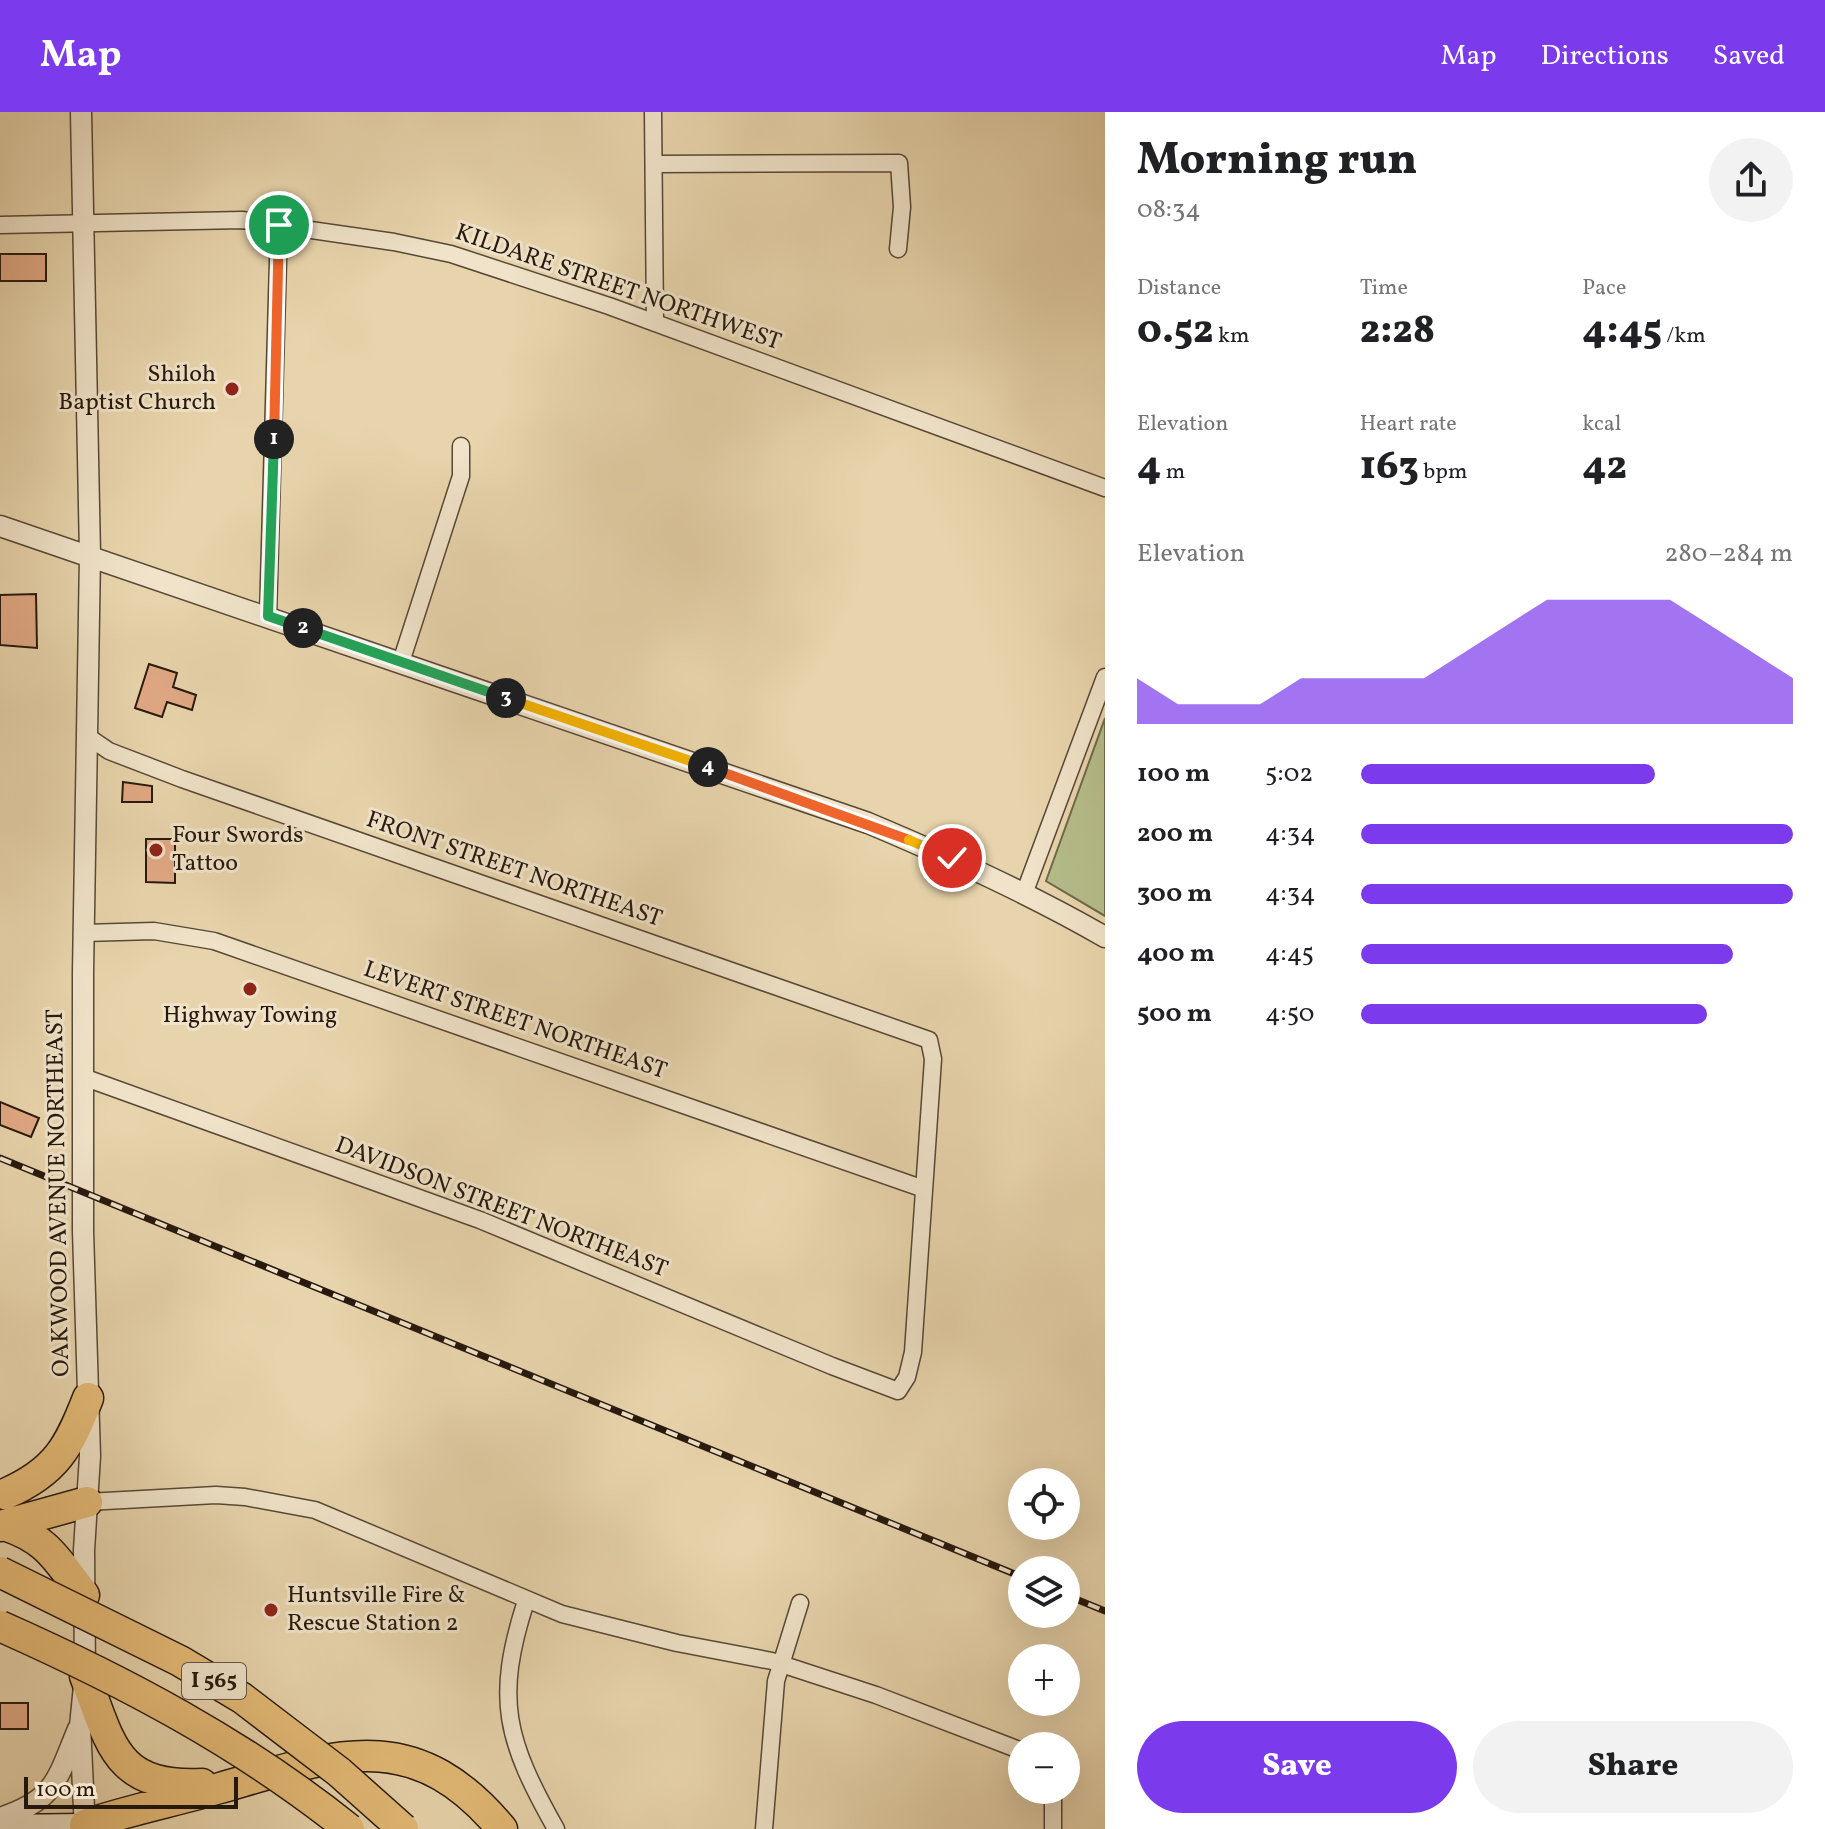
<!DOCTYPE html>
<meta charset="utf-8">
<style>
body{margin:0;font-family:Vollkorn,serif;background:#f2f2f2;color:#202124;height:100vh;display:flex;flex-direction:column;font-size:30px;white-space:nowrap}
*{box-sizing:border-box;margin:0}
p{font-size:26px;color:#757577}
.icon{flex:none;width:44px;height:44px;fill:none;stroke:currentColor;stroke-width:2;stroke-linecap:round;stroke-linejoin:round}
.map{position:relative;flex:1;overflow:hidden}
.sheet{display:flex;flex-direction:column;background:#fff;width:720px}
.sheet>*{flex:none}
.buttons{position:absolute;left:1008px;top:1356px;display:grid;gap:16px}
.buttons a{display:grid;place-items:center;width:72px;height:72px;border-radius:50%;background:#fff;box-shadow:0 8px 32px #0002;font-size:40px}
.scale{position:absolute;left:24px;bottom:20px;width:214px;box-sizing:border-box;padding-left:8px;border:4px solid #27190e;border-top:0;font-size:22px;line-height:28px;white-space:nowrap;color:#27190e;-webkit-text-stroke:6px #f0e3c9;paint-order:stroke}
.pin{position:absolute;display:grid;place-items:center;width:68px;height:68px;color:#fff;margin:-34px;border:4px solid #fff;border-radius:50%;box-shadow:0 2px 8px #0007}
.km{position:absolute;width:40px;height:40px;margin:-20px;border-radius:50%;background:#222;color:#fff;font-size:22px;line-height:40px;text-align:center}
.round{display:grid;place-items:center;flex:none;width:84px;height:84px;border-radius:42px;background:#f2f2f2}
.head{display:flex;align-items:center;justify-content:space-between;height:136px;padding:0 32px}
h1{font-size:44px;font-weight:800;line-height:60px}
.stats{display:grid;grid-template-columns:repeat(3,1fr);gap:12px;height:136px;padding:8px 32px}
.stats div{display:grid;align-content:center}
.stats b{font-size:40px;font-weight:800}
.stats small{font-size:22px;font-weight:400}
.stats p{font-size:22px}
.chart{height:224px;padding:16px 32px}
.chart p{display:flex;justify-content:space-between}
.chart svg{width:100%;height:144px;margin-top:8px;fill:#7c3aed;opacity:.7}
.action{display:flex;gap:16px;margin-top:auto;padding:16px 32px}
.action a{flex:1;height:92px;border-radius:48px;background:#7c3aed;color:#fff;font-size:32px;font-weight:800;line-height:92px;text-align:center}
.action a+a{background:#f2f2f2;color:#202124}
ul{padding:0 32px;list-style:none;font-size:26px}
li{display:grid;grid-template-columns:128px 96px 1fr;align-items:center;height:60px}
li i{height:20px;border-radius:10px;background:#7c3aed}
header{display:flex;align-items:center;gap:48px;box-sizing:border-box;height:112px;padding:0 40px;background:#7c3aed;color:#fff}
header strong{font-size:38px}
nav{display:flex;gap:44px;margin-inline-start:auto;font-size:28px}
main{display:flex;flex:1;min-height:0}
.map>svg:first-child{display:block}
.green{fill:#b5bd8a;stroke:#6e6b4c;stroke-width:2}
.building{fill:#e1a985;stroke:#27190e;stroke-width:2}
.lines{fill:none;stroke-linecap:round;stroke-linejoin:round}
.minor-casing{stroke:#574836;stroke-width:19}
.tertiary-casing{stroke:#574836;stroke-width:23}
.secondary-casing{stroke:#27190e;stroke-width:25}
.motorway-casing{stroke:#27190e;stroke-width:33}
.minor{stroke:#f0e3c9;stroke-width:16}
.tertiary{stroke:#f0e3c9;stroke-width:20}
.secondary{stroke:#f0e3c9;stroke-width:22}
.motorway{stroke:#e4ba76;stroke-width:30}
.rail-casing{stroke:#27190e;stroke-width:7}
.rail{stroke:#f0e3c9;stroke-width:4;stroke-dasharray:12;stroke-linecap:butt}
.motorway-bridge-casing{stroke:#27190e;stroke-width:33;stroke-linecap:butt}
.motorway-bridge{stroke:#e4ba76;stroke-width:30}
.split-1-casing{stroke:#fff;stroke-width:16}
.split-2-casing{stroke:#fff;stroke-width:16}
.split-3-casing{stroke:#fff;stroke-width:16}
.split-4-casing{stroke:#fff;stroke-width:16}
.split-5-casing{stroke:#fff;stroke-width:16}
.split-6-casing{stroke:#fff;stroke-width:16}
.split-1{stroke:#f0652b;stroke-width:10}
.split-2{stroke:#22a559;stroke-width:10}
.split-3{stroke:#22a559;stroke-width:10}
.split-4{stroke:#f5b400;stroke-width:10}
.split-5{stroke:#f0652b;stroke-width:10}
.split-6{stroke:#f5b400;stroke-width:10}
.poi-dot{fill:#8f2418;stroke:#f0e3c9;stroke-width:3}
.labels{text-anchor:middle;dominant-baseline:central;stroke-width:6;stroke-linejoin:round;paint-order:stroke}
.shield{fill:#f0e3c9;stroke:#635646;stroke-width:2}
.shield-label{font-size:22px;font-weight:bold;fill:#27190e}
.street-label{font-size:24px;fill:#27190e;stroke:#f0e3c9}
.poi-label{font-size:24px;fill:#27190e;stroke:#f0e3c9;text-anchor:start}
</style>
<header>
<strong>Map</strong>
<nav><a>Map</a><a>Directions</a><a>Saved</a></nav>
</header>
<main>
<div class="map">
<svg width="1105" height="1717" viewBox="0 0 1105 1717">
<rect width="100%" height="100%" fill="#e8d4ac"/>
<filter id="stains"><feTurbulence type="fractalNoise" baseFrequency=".0025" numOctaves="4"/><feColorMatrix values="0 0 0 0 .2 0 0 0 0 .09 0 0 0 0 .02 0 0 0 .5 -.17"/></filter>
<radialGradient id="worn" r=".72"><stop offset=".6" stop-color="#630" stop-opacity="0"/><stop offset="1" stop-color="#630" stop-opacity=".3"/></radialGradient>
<path class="green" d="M1105,606V804L1046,769Z"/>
<path class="building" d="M0,142H46V169H0Z
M36,482L37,536L0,533V483Z
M149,552L177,561L173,575L196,583L192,598L167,590L162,605L135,596Z
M123,670L152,674V690H122Z
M146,727H175V771L146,770Z
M0,990L39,1006L31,1025L0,1013Z
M0,1591H28V1617H0Z"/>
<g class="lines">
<g class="minor-casing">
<path id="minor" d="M653,0L655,211
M654,52L899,51L902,95L898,137
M0,113L242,108L394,130L451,142L609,194L1105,376
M268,504L279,113
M401,550L461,364V334
M1024,782L1105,565
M84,821L154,819L214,829L924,1077
M83,965L480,1108L832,1254L898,1279L907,1265L913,1240L933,947L929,928L182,667L109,639L87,624
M87,1390L216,1383L245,1385L315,1398L562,1502L677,1531L772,1549L876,1583L1022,1639
M526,1489C494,1588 506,1628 556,1717
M1053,1678V1717
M764,1717L776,1569L800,1491"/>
</g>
<g class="tertiary-casing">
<path id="tertiary" d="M81,0L90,443L83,861V1119L90,1344L84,1438L85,1564L80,1614L85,1717
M0,414L868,711C949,745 1029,781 1105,825
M0,1706C56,1688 57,1667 78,1617"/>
</g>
<g class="secondary-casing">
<path id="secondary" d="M0,1714L85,1713"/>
</g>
<g class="motorway-casing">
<path id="motorway" d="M5,1382C56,1360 69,1335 88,1286
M4,1413C48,1427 57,1448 84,1483
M0,1414L87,1390
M85,1564C111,1632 115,1676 202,1672
M85,1713C129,1698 175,1689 220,1676C334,1643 413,1610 502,1717"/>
</g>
<use href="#minor" class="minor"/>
<use href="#tertiary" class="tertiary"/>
<use href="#secondary" class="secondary"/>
<use href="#motorway" class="motorway"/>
<g class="rail-casing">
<path id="rail" d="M0,1046L1022,1465
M1066,1483L1105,1499"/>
</g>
<use href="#rail" class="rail"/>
<g class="motorway-bridge-casing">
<path id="motorway-bridge" d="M0,1460L180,1549L242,1586L339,1660L403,1717
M0,1514C124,1569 243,1632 349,1717"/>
</g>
<use href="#motorway-bridge" class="motorway-bridge"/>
</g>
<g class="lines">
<g class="split-1-casing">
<path id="split-1" d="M274,327L279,113"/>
</g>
<g class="split-2-casing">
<path id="split-2" d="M274,327L268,504L303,516"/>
</g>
<g class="split-3-casing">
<path id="split-3" d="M303,516L506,586"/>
</g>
<g class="split-4-casing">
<path id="split-4" d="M506,586L708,655"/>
</g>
<g class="split-5-casing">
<path id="split-5" d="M708,655L909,728"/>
</g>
<g class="split-6-casing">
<path id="split-6" d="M909,728L952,746"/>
</g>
<use href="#split-1" class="split-1"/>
<use href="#split-2" class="split-2"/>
<use href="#split-3" class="split-3"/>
<use href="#split-4" class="split-4"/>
<use href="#split-5" class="split-5"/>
<use href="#split-6" class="split-6"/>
</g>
<g class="poi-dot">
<circle cx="232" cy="277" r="8"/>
<circle cx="156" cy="738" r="8"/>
<circle cx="250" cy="877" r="8"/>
<circle cx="271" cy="1498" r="8"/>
</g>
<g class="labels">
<rect class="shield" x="182" y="1551" width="64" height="36" rx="6"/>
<g class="shield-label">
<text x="214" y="1569">I 565</text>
</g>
<g class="street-label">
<text transform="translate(618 176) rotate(19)">KILDARE STREET NORTHWEST</text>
<text transform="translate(514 758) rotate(19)">FRONT STREET NORTHEAST</text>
<text transform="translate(515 909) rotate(19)">LEVERT STREET NORTHEAST</text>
<text transform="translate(59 1081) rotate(-91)">OAKWOOD AVENUE NORTHEAST</text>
<text transform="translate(501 1096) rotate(21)">DAVIDSON STREET NORTHEAST</text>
</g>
<g class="poi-label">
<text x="216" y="263" text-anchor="end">Shiloh<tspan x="216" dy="28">Baptist Church</tspan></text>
<text x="172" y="724">Four Swords<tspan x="172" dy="28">Tattoo</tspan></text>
<text x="250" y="904" text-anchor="middle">Highway Towing</text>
<text x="287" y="1484">Huntsville Fire &amp;<tspan x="287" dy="28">Rescue Station 2</tspan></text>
</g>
</g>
<rect width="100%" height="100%" filter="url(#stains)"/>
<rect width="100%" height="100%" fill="url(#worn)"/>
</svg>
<div class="buttons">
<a><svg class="icon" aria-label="locate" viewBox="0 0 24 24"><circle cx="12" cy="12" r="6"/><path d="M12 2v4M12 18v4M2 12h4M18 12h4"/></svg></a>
<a><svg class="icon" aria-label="layers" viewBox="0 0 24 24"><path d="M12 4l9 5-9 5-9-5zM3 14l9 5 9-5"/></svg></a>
<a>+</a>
<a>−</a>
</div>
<div class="scale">100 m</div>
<div class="pin" style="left:279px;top:113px;background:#1e9e55"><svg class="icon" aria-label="arrive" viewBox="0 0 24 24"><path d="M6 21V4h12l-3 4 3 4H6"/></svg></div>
<div class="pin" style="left:952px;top:746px;background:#d93025"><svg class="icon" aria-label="check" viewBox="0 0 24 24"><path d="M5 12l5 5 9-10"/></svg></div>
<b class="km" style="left:274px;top:327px">1</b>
<b class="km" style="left:303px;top:516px">2</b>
<b class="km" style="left:506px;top:586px">3</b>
<b class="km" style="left:708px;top:655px">4</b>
</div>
<section class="sheet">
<div class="head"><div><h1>Morning run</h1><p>08:34</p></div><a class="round"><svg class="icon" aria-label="share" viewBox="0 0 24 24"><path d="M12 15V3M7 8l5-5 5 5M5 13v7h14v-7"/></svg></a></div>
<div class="stats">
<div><p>Distance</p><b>0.52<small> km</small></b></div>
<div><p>Time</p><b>2:28</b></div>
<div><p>Pace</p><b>4:45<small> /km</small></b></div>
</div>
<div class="stats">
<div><p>Elevation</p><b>4<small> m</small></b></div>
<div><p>Heart rate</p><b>163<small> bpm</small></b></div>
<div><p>kcal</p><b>42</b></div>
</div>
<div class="chart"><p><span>Elevation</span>280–284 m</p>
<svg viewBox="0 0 160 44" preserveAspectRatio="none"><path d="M0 44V30L10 38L20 38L30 38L40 30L50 30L60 30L70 30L80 22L90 14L100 6L110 6L120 6L130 6L140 14L150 22L160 30V44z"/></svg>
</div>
<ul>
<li><b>100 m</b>5:02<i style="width:68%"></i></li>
<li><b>200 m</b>4:34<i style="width:100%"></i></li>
<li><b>300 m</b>4:34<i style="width:100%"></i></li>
<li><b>400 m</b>4:45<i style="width:86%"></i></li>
<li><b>500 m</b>4:50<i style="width:80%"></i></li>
</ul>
<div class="action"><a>Save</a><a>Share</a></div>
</section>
</main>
